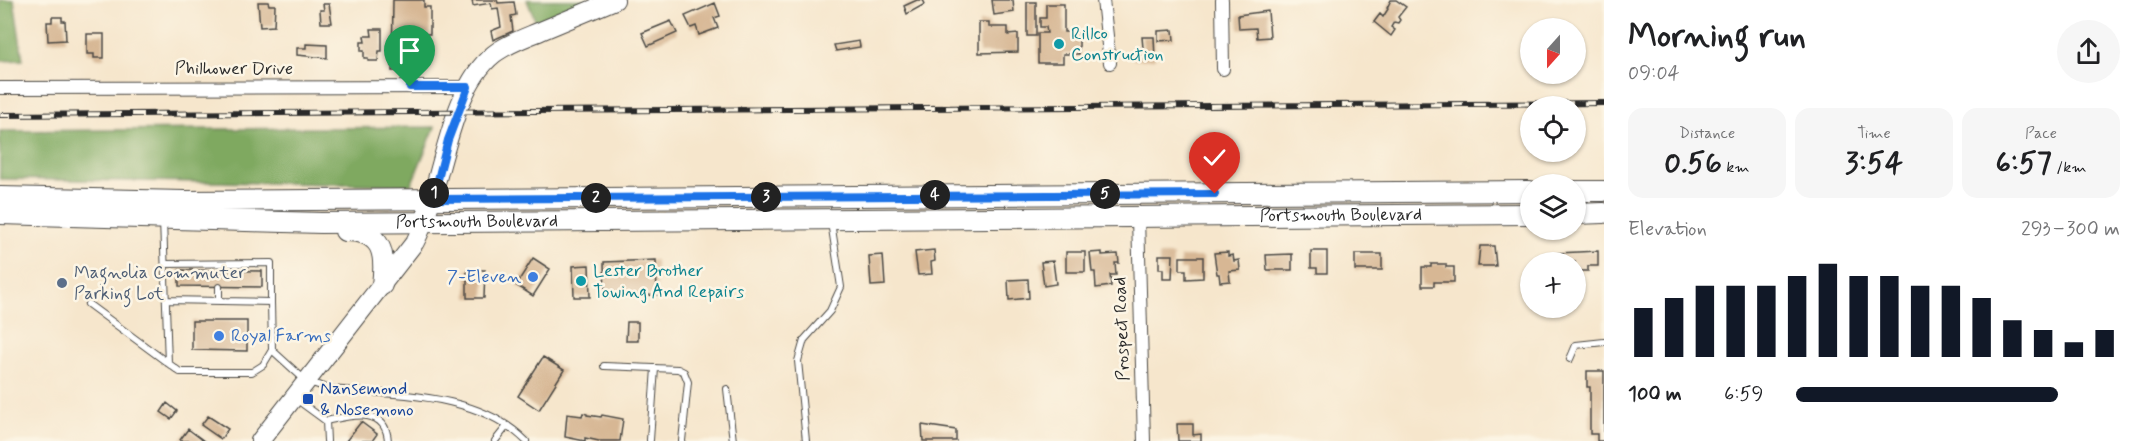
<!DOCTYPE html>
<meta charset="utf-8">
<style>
body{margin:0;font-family:Mynerve,sans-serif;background:#f6f6f6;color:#202124;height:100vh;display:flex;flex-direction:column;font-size:22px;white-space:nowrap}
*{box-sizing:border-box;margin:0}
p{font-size:20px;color:#757577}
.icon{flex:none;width:33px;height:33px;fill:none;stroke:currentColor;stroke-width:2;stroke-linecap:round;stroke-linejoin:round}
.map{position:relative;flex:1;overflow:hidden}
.side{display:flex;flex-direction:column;background:#fff;width:540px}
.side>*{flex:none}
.needle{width:39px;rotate:201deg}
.buttons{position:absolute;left:1520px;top:18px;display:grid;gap:12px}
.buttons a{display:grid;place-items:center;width:66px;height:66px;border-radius:50%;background:#fff;box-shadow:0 2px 4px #0004;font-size:30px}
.pin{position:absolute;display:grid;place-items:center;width:51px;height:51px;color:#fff;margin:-62px -26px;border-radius:50% 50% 50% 0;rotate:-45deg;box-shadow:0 0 6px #0007}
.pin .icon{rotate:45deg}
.km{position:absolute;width:30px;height:30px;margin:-15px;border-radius:50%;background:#222;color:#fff;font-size:16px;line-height:30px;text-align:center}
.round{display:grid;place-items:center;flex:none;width:63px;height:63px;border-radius:32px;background:#f6f6f6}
.summary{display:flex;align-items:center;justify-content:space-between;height:102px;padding:0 24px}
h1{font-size:33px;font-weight:700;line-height:45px}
.metrics{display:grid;grid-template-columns:repeat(3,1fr);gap:9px;height:102px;padding:6px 24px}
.metrics div{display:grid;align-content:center;border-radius:15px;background:#f6f6f6;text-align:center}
.metrics b{font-size:30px;font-weight:700}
.metrics small{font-size:16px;font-weight:400}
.metrics p{font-size:16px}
.chart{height:168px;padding:12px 24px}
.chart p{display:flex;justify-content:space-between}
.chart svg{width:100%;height:108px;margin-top:6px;stroke:#111827;stroke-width:6}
ul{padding:0 24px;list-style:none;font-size:20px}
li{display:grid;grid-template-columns:96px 72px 1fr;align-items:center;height:45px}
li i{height:15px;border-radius:8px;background:#111827}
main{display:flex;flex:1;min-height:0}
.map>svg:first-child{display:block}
.forest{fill:#7fa960;stroke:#556a46;stroke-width:1.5}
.building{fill:#d7b794}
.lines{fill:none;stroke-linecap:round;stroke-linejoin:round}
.lane-casing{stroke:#494743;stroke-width:8}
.street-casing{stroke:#494743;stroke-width:14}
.secondary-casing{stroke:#494743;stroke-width:20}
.primary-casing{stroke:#494743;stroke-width:22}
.lane{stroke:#fff;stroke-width:6}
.street{stroke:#fff;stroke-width:12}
.secondary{stroke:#fff;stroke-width:18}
.primary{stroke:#fff;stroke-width:20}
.rail-casing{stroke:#2b2b2b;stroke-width:6}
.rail{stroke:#fcf5e5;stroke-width:4;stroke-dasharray:11;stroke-linecap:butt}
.route-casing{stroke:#fff;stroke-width:12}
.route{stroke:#1a73e8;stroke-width:8}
.culture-dot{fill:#0f9aa8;stroke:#fcf5e5;stroke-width:2}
.shop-dot{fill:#3f7fe0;stroke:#fcf5e5;stroke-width:2}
.service-dot{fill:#5c6f8a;stroke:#fcf5e5;stroke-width:2}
.transit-dot{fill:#1a4fb4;stroke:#fcf5e5;stroke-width:2}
.labels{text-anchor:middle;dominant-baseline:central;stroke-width:5;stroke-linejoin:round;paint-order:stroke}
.culture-label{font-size:18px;fill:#0d838f;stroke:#fcf5e5;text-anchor:start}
.street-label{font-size:18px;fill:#2b2b2b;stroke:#fcf5e5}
.service-label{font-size:18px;fill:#4e5e75;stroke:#fcf5e5;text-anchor:start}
.shop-label{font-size:18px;fill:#366cbe;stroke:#fcf5e5;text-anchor:end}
.transit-label{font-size:18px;fill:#164399;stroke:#fcf5e5;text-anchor:start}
</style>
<main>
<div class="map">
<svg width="1604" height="441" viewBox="0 0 1604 441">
<rect width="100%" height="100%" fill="#fcf5e5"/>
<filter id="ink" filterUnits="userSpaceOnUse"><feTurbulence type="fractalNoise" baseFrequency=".0167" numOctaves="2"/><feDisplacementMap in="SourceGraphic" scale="12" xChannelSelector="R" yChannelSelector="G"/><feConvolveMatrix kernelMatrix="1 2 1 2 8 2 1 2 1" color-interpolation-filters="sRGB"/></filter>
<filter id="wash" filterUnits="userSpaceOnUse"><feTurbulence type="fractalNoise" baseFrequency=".008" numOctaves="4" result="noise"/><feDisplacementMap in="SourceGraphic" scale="24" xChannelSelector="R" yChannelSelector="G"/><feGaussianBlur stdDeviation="1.35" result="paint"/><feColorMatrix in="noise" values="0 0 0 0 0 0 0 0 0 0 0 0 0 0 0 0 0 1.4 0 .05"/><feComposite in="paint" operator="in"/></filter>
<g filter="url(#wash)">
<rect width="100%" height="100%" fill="#f6e6cc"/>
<path class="forest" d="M0,0H14L23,60L0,61Z
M527,0H594L537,25Z
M435,127L411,185L0,179V131Z"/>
<g id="blocks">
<path class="building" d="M393,0H424V7H430V34H424V71H392Z
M472,0H497L498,3L514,2L516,15L511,16L513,31L493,40L491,31L501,27L498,8L492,9L491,3L473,6Z
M917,0H923L925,4L907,14L904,6Z
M992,0H1013L1014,12L994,15Z
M1391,0H1396L1406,7L1398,17L1400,20L1398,23L1394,22L1391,27L1395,30L1391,36L1374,22L1380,14L1383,17L1388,9L1387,8Z
M258,2H268L269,5H275L274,26L260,27Z
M1027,2H1036V36H1027Z
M715,3L720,16L714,18L718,28L699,35L696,26L691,28L685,16Z
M323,4H329L332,23H321L320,10H324Z
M1046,4H1064V32H1079V54H1063V63H1038V33H1047L1046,27H1040V18H1046Z
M1268,11L1270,37L1257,38L1256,28L1239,29L1238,15Z
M52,17H62V21H65L66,40L48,41L47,22H52Z
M671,21L677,33L648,46L642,33Z
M979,22H989V27H1008V35L1018,34V52L979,53Z
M371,29H382V51H379L378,61H368V58H364V51H361V42H365L364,36H372Z
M1173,30L1174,40L1158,41V31Z
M87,34H104V58H94V54H87Z
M1142,37H1154L1155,59L1134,60L1135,48H1143Z
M859,41L860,47L836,51L834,45Z
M306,44L327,45V58L297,55V48H306Z
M1480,246H1494L1496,266H1478Z
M934,250L935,261L931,262L932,274L918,275L915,252Z
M1311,251H1327V273H1317V268H1311Z
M1598,251V266H1588V271H1575V262H1558V253Z
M1066,252H1085V272H1066Z
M1102,252V255L1118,254L1119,263H1115L1116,275H1110L1111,286L1096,288L1095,272H1092L1090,253Z
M1228,252V256L1233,255L1234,261L1239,260L1240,270L1229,271L1230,281L1220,282L1219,274H1217L1214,253Z
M1292,254V270H1267L1266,255Z
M1355,254H1382V270H1355Z
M883,255L885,285L871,286L869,256Z
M1159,255H1173L1172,279H1163V269H1159Z
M1180,257H1203V278L1186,279V270H1180Z
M533,258L550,269L533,296L516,285Z
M656,260L657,295L605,297L604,262Z
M1053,261L1056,284L1044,286L1041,262Z
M1431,264H1446V267H1454V282H1434V286H1422V267H1431Z
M589,265L590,297H574L573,266Z
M179,270L262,271V287L179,286Z
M467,270H485L484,298H467Z
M1028,279L1029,298L1009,300L1008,280Z
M192,321H247V351L192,350Z
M627,322H638V341H626Z
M543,357L564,370L539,410L518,396Z
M1587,371H1604V441H1597V434H1590V387H1587Z
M167,403L177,411L171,419L161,412Z
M583,413L587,414V415L601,417L602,415L623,419L620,441H599L585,438V441L565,437L567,414L582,416Z
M208,416L228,429L221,439L201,425Z
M361,422L377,434L372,441H346Z
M1177,424H1193V435L1201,434V441H1178Z
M922,425L956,430V441H923Z
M188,429L204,441H181L180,440Z"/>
</g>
</g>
<g filter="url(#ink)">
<use href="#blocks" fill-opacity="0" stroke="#494743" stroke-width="1.5"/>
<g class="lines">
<g class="lane-casing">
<path id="lane" d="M163,220L168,363
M165,264L271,263V302
M219,287V301
M166,300L271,302L272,350
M88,304L180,372H252L263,365L272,350L306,381L330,389C394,395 478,392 526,441
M1570,359L1576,345L1604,342
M604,366L678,369L684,372L688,382L682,441
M727,389L733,441
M296,399L326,421C349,416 386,405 388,441
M326,421L327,441
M650,440L655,368
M495,441L507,426
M806,441L798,361L804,340L830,311L841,287L831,222"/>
</g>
<g class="street-casing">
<path id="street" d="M1103,0L1110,63
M1222,0L1223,69
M0,88L468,87
M1138,217L1144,441"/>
</g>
<g class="secondary-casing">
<path id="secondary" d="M260,441L415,242C443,188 447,91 494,54C508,43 527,37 543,30C567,20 591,10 615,0"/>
</g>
<g class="primary-casing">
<g id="primary">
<path d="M1575,191H1604"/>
<path d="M0,197L184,201L1530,191"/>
<path id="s1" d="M0,214L321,223L1530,214"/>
<path d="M1575,214L1604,213"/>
<path d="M345,231C383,231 386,253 382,285"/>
</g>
</g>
<use href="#lane" class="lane"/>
<use href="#street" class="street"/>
<use href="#secondary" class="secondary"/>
<use href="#primary" class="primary"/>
<g class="rail-casing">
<path id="rail" d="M0,115L1604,103"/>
</g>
<use href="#rail" class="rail"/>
</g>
</g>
<g class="lines" filter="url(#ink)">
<g class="route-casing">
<path id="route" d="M410,87H468L448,140L433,199L1215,194"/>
</g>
<use href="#route" class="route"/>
</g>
<g class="culture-dot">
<circle cx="1059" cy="44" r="6"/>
<circle cx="581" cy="281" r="6"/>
</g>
<g class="shop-dot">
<circle cx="533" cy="277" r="6"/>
<circle cx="219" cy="336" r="6"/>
</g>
<circle class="service-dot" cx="62" cy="283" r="6"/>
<rect class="transit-dot" x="302" y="393" width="12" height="12" rx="3"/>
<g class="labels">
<g class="culture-label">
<text x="1071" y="34">Rillco<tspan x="1071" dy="21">Construction</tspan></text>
<text x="593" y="271">Lester Brother<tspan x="593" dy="21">Towing And Repairs</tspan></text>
</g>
<g class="street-label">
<text x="234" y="69">Philhower Drive</text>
<text stroke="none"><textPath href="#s1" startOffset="1341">Portsmouth Boulevard</textPath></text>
<text stroke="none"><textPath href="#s1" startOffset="477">Portsmouth Boulevard</textPath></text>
<text transform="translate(1122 329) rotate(-92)">Prospect Road</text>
</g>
<g class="service-label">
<text x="74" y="273">Magnolia Commuter<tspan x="74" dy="21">Parking Lot</tspan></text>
</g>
<g class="shop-label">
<text x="521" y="277">7-Eleven</text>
<text x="231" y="336" text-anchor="start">Royal Farms</text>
</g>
<g class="transit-label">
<text x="320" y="389">Nansemond<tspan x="320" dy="21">&amp; Nosemono</tspan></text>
</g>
</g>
</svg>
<div class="buttons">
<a><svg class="needle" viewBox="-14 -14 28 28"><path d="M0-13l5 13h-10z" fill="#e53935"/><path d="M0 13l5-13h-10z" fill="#757577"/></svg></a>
<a><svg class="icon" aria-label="locate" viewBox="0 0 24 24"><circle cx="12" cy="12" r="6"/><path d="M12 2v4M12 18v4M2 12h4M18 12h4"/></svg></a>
<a><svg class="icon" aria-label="layers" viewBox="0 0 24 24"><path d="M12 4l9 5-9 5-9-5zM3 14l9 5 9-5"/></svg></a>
<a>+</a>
</div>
<div class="pin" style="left:410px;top:87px;background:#1e9e55"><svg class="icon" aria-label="arrive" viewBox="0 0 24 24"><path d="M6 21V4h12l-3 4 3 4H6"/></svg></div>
<div class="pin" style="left:1215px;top:194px;background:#d93025"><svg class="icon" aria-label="check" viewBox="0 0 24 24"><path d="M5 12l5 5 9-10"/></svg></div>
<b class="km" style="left:434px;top:193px">1</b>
<b class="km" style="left:596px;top:198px">2</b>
<b class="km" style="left:766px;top:197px">3</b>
<b class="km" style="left:935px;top:195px">4</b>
<b class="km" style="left:1105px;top:194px">5</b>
</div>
<section class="side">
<div class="summary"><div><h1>Morning run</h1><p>09:04</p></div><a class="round"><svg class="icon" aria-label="share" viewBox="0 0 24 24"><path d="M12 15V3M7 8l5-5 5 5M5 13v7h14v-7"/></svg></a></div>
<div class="metrics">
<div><p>Distance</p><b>0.56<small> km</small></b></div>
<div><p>Time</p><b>3:54</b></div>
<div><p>Pace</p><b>6:57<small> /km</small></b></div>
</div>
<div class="chart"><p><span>Elevation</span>293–300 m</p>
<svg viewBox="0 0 160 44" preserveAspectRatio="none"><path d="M5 44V24M15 44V20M25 44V15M35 44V15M45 44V15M55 44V11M65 44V6M75 44V11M85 44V11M95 44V15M105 44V15M115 44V20M125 44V29M135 44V33M145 44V38M155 44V33"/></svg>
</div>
<ul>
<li><b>100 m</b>6:59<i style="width:81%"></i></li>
</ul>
</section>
</main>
